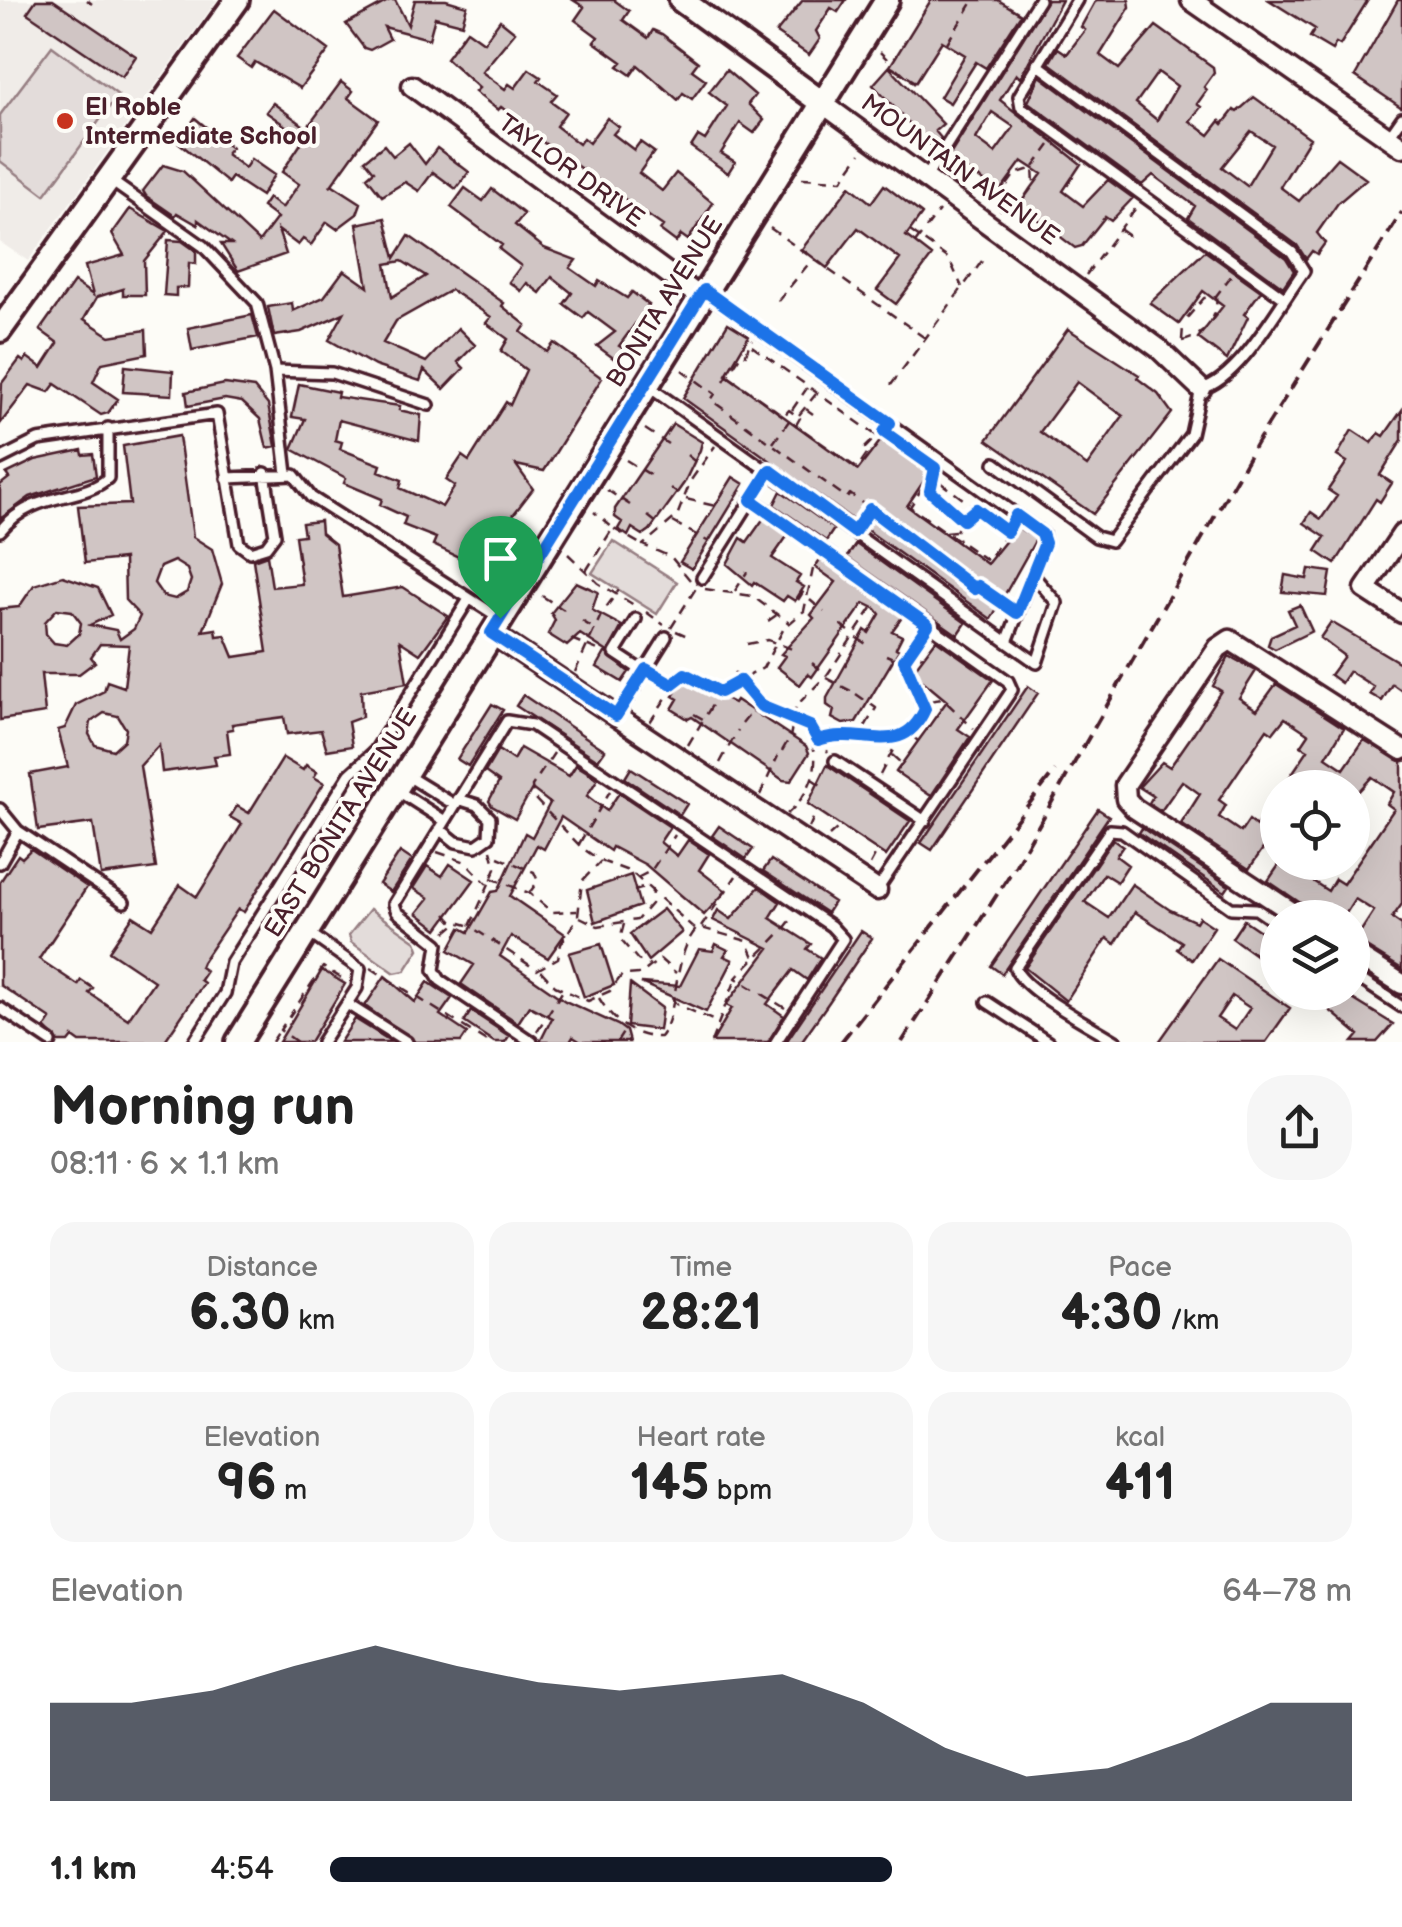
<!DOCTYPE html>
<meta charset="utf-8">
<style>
body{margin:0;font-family:"Balsamiq Sans",sans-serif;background:#f6f6f6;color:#222;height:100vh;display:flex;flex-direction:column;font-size:38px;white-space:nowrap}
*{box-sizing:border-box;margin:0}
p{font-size:32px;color:#767676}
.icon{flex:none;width:55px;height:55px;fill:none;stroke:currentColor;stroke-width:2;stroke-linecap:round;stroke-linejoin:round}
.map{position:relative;height:1042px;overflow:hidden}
.details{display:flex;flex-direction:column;background:#fff;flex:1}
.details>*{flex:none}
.buttons{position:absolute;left:1260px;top:770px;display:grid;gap:20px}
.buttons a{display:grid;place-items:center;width:110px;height:110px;border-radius:50%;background:#fff;box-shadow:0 10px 40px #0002;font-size:50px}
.pin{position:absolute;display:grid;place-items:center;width:85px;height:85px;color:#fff;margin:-102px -42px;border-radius:50% 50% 50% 0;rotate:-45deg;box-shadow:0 0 10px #0007}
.pin .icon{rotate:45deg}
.round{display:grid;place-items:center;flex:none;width:105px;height:105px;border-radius:40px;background:#f6f6f6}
.overview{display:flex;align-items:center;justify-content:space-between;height:170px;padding:0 50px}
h1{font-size:55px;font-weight:800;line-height:75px}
.stats{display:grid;grid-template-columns:repeat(3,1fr);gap:15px;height:170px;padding:10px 50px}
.stats div{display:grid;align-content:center;border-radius:25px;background:#f6f6f6;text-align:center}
.stats b{font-size:50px;font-weight:800}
.stats small{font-size:28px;font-weight:400}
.stats p{font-size:28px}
.chart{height:280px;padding:20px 50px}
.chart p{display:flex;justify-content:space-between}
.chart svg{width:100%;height:180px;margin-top:10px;fill:#111827;opacity:.7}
ul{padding:0 50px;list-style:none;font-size:32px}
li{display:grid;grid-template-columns:160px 120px 1fr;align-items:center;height:75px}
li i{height:25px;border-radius:12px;background:#111827}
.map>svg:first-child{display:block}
.built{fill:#f0ece8}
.green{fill:#e3dcda;stroke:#967e82;stroke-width:2.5}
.building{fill:#d0c5c4;stroke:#4a1f2b;stroke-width:2.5;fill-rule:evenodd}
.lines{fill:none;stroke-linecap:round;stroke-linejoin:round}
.lane-casing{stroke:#4a1f2b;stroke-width:16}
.street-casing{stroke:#4a1f2b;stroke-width:25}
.secondary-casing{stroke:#4a1f2b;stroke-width:30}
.path{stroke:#4a1f2b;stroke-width:2.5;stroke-dasharray:10 8;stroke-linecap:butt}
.lane{stroke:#fdfcf7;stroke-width:9}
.street{stroke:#fdfcf7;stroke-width:18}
.secondary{stroke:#fdfcf7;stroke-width:22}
.rail{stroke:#4a1f2b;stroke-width:4;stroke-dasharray:15 8;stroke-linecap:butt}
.route-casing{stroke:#fff;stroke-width:20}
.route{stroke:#1a73e8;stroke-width:12}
.poi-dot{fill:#c8321e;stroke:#fdfcf7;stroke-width:4}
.labels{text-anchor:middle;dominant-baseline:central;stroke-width:8;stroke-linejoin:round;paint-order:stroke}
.poi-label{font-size:25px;font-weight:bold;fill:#4a1f2b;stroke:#fdfcf7;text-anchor:start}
.street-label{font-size:25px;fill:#4a1f2b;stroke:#fdfcf7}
</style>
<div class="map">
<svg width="1402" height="1042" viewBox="0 0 1402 1042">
<rect width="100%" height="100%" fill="#fdfcf7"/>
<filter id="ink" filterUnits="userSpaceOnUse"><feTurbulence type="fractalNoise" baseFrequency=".01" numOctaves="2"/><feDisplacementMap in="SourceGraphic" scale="20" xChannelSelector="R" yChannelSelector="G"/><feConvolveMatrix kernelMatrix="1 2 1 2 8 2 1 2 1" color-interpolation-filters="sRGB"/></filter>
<g filter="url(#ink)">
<path class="built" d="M0,0H217L28,261L0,242Z"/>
<path class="green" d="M52,46L118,95L45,195L0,161V115Z
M613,541L677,582L657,614L592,573Z
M370,909L416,941L419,949L405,971L395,973L351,942L349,935Z"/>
<path class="building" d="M36,0H53L136,56L122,77L27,13Z
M390,0H395L408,25L415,0H446L467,6L462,24L435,17L429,39L384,27L390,39L370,50L364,48L346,24Z
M573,0H614L629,11L623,20L648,38L653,30L662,34L698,62L692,70L706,80L692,99L683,93L678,100L638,65L631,75L618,66L622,62L594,42L598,37L575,20L584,7Z
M803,0H846L838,12L831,8L816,31L820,39L809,55L776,33Z
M931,0H998L1021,14L986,68L976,62L950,103L940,97L965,55L942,41L916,82L890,66Z
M1047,0H1062L1020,78L1016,74L1000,100L1081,164L1063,191L1083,206L1108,180L1133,198L1111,221L1105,217L1082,246L1075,248L1019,205L1042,174L1022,161L1000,191L948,158ZM992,112L1014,127L995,153L976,139Z
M1096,0H1129L1130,7L1100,55L1119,69L1156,26L1213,67L1214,73L1204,87L1207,90L1197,104L1201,107L1190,121L1209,135L1220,121L1223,124L1234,110L1237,112L1254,97L1310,138L1280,187L1299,201L1337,158L1366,179L1338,203L1317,233L1325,243L1317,254L1312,251L1306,259L1297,245L1049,63L1058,48L1067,54L1085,30L1081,27ZM1158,72L1177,86L1157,120L1136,103ZM1251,131L1272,145L1247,186L1222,167Z
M1269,0H1368L1340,45L1336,43L1332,50L1310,37L1315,29Z
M1398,0H1402V108L1355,76Z
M274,9L329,50L300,88L255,62L251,68L237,58Z
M500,20L515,32L482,72L505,89L509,84L515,88L529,69L541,77L538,81L557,94L551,101L566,112L556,126L579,144L583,138L589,143L607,118L619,127L613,134L634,150L640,142L654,152L639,173L662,191L676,173L713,203L688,240L681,235L676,242L660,230L663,226L517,124L520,121L501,107L498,110L475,92L479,88L446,58L467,30L484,42Z
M889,67L943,124L935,131L941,138L934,149L873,85Z
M726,70L755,95L748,104L764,120L754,133L740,123L721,153L735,162L728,173L691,147L698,136L705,140L727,106L709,92Z
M1040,76L1286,258L1294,271L1283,287L1188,218L1195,206L1157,178L1153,175L1142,185L1028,102Z
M341,82L353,91L348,98L378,120L330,187L333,185L361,203L357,214L337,229L327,222L311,245L303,239L298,245L278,230L286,254L238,271L221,244H231L198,220V225L177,213L175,216L146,196L143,191L163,165L183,171L259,242L277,218L262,207L268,198L282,208L299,184L282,172L304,139L266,112L273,103L307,128Z
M195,118L231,148L226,154L245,168L251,159L274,175L261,196L232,177L228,183L178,142Z
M409,143L425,164L437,148L469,172L456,189L433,172L419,191L405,182L382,196L367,177L374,171L365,160L384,145L393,156Z
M884,185L922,214L906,236L932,256L896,304L877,290L900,259L858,228L827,268L802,249L850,186L871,203Z
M465,188L483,201L492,189L505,199L524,214L515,225L544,248L576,260L570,268L596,286L599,281L627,298L632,292L649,305L619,346L624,349L616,360L597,346L615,332L588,312L583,318L564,304L572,293L552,277L540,293L527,283L521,291L509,282L521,266L499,249L502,245L451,207Z
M130,209L168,231L144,261L145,295H123V289L97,297L84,319L110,336L146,330L147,354L102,363L93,382L118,399L108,413L101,415L55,384L49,392L30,385L0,424L2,383L20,359L24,362L27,357L42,368L58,343L40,330L74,282L93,295L85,266L124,255L112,234Z
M385,218L395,258L409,236L504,303L502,306L526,325L521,332L547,352L554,343L602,378L544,471L516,465L533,489L513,515L481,577L462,566L465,560L433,545L436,538L403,525L406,517L380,505L382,499L344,483L346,478L292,449L305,419L292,417L299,384L338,392L337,397L400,406L399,410L421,415L419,441L339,420L335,440L342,442L340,449L381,465L379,471L402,480L400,488L442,507L455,486L446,480L462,456L469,461L506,402L510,405L526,370L501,351L508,339L486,323L491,317L451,290L396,321L383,343L426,362L458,328L475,345L458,362L464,368L444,389L424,370L420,381L375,366L329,340L344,313L301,332L274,336L268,307L292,303L293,311L324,297L344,270L368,287L357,224ZM402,261L426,276L392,297L386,264Z
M168,240L182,241L196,251V264L189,263L188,287L176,288V296L164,295Z
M1205,251L1261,291L1244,314L1248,317L1227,360L1198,338L1223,306L1203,291L1179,324L1150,303Z
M252,315L258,337L192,350L188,328Z
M728,323L749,336L726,375L858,470L885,435L932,469L907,506L987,564L1017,527L1036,539L991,619L683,398Z
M1068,329L1139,375L1137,378L1158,394L1172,413L1093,514L987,440ZM1077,382L1123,416L1087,466L1040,432Z
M125,366L173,371L172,395L123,392Z
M225,384L254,388L268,405L276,446L267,448L260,419L242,402L225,399L188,406L186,392Z
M1402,410V440L1380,475L1392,483L1380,502L1376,499L1335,564L1316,551L1325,537L1304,523L1311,512L1321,519L1337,496L1328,490L1347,462L1337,456L1352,430L1372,443L1379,433L1384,436Z
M673,424L702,442L700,450L684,483L650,530L643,535L632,528L628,536L618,529L622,522L615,517V509Z
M179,436L193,537L212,549L222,584L203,631L216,629L217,636L225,635L234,657L267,652L253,560L267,555L272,587L302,584L295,536L304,535L302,523L320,521L321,533L335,544L343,597L403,587L448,616L420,654L400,641L407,683L361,691L362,717L348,722L352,746L327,750L321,730L287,734L284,717L232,724L233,729L227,730L230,754L214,756L216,765L162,772L159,745L140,766L156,868L101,875L93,823L38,830L30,774L68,767L58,730L65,728L76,705L104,691L107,681L124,687L129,645L100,644L91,657L95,662L79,674H41L45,713L0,720V609L19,607L34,585L63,576L98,588L111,615L90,625L116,630L120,639L134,629L140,616L125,600L124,559L85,563L78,506L130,504L123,446ZM174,561L187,569L191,580L187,592L175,599L163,596L154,583L160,567ZM57,609L72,611L81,623L79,634L67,645L54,643L46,634L45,622ZM104,713L118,716L126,729L124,740L113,750L95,745L89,734L91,722Z
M82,450L83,455L93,454L96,476L30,497L0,519V485L9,478L6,474L35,460Z
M733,477L744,484L692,569L680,562Z
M781,491L834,529L826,541L774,505Z
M764,518L788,535L772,558L800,576L796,582L804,587L795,601L787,596L783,601L754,582L752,585L727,564L741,538L747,542Z
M856,544L966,623L958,635L847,557Z
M821,558L903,616L892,631L902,636L896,648L899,650L856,722L843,724L832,718L834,710L827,705V698L865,630L869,633L880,614L876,609L864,603L812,677L808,674L800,685L777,667L785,656L781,654L814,618L811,615L836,582L815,567Z
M1309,569L1331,572L1327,596L1282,592L1285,575L1307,579Z
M576,582L598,592L592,610L622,626L607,654L629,672L622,682L597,667L606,651L580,634L567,646L548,634L555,620L551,613Z
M1300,605L1312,631L1275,649L1268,645L1271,636L1295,625L1288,610Z
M1331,622L1402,664V691L1392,684L1382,701L1370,694L1374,687L1349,671L1341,683L1330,675L1344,656L1320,638Z
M936,640L993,680L958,729L970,737L931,796L896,772L947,701L912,672Z
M1229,656L1256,671L1239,698L1257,710L1276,684L1344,728L1326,757L1344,769L1364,740L1402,762V904L1392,918L1402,925V969L1355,940L1374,911L1355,899L1343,918H1313L1308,908L1268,881L1281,862H1314L1305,876L1328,891L1335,879L1343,884L1394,809L1387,804L1394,792L1372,777L1357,793L1352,788H1296L1287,781L1308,750L1301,746L1309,734L1285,718L1273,733L1267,729L1219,800L1226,805L1219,817L1241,832L1249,820L1256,826L1278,794V846L1269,840L1249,869L1181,824L1200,794L1182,781L1161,811L1149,803L1153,796L1139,787L1162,762L1170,767L1191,737L1221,691L1213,686Z
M685,678L734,703L736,700L806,746L809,753L791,781L783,780L692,717L688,719L672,709L678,699L673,696Z
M1028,686L1038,693L932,850L921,843Z
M523,695L605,750L598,760L516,706Z
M492,704L503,710L468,766L457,759Z
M520,748L569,776L576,765L589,773L597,780L587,796L607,811L619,793L670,827L660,842L677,856L688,840L709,854L699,870L726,891L704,915L646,865L612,847L610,851L561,817L544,849L537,845L510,896L565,934L548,958L511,936L500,956L565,1001L618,1025L626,1031L629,1042H581L573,1037L570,1042H540L552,1018L529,1006L518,1023L461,984L474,965L449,950L461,928L469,932L492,892L498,891L525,833L532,837L550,803L532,789L515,819L492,806L489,801L499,782L485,772L498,750L513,760Z
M283,758L303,770L306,765L317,772L314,777L324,783L244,912L238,909L202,962L200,967L206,971L200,980L204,983L164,1042H80L73,1037L69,1042H59L45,1028L51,1019L0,985V882L18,855L22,858L31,849L87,887L39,959L78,985L81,980L93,988L89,993L128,1019L154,981L109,951L133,916L152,928L180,885L197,897L242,824L230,817L237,806L249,813Z
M827,765L910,821L886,856L808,804Z
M631,768L687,804L680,815L625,778Z
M1098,809L1109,816L1002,974L991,966Z
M719,826L753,849L746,859L712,836Z
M1142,828L1229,886L1225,892L1139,833Z
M1113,839L1123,846L1116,856L1128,865L1117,882L1104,874L1085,902L1109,918L1132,884L1170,910L1196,922L1199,917L1214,927L1192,960L1177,949L1182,942L1135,912L1115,944L1107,938L1066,1001L1025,968Z
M400,852L412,860L391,892L379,884Z
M771,860L834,902L827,913L763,871Z
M450,864L474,880L438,929L417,913L429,898L413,888L427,866L442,876Z
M631,875L640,906L595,922L587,890Z
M759,887L780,902L770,918L811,944L807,949L821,958L807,980L793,970L767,1004L784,1016L768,1042H712L732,1008L726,1005L769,948L713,920L718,910L731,919Z
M663,909L682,932L648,961L630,934Z
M1244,920L1278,943V971L1232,938Z
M861,931L872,938L829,1002L801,1042H786Z
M601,944L614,985L584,997L569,953Z
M716,944L728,950L724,956L733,960L706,1012L641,983L680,986L699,949L713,951Z
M1218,959L1290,1008L1266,1042H1159ZM1232,996L1250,1008L1235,1030L1217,1018Z
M322,970L345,984L310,1042H279Z
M385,976L415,1002L428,982L452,998L440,1015L467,1033L461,1042H415L365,1006Z
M630,984L662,1008L659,1030L627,1026Z
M1308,992H1341L1393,1024L1377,1042H1353L1359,1035Z
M471,1011L509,1036L505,1042H494L464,1022Z
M355,1019L392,1042H340Z"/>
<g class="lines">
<g class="lane-casing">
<path id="lane" d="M1077,0L1019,96L1021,107L1284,298
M1388,138L1402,118
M925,179L1039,0
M111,181L203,246L257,303L275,371L287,474
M275,371L332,373L429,405
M648,386L1007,642L1045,543L1043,534L707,293
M0,459L38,440L217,414L239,544L250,552L266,547L275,535L265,473
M995,463L1096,537L1111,541L1191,434L1201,389C1240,379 1279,305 1304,271L1292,252L1037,64
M227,478L294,475L311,497L500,618
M751,499L1008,681L1012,690L877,890
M0,531C35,489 80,503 108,478V428
M702,578L770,470
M636,619L615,653L644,672
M1007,642L1037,663L1057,603L1032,574
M616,717L666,637
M835,761L925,821
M406,775L455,805
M398,791L445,821
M0,809L18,831L124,902
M440,829L456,842L476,846L489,837L490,818L477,805L458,799
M0,863L18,831
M309,933L360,969L357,988L322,1042
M1352,974L1402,1007
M987,1002L1048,1042
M347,1004L407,1042
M0,1008L51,1042
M194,1042L225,993L231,963L350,774L375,751L469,599
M532,1042L440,980L434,970L438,944L397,912L394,904L507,721L532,725L831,926L843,939L776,1042
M1117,1042C1094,1027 1023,991 1015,968L1110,830L1122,831L1231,908L1256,909L1278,924"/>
</g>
<g class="street-casing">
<path id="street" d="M1191,0L1402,147
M412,86L700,297
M822,103L1158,348L1201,389
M1402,534L1365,589L1402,613
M491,633L877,890
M1301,918L1134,808L1126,799L1125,785L1218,648L1230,640L1402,750
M1352,952L1402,984"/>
</g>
<g class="secondary-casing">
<path id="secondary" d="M681,0L822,103
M0,330L237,0
M238,1042L887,0"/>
</g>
<path class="path" d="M87,0L92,4
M947,43L974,0
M880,52L891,63
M897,68L915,84
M1034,167L1050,145
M802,178L842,180L861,153
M1007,185L1015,174L1033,168L1034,183L1024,198
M1004,208L1017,203
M1000,211L1004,194
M770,228L925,338
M1121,230L1132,238
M910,231L949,259L962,287
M915,243L939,211
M1086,275L1138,205
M778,301L811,261
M1187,318L1204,298L1216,296L1231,276
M1182,340L1183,327
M1182,341C1204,337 1219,318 1216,296
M682,370L715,394L711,400L847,498L850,494L975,589L978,585L1009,608
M728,376L784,416L789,410L800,418L796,425L857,468L869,451L865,448L877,436L749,344L752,340
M724,381L740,356L745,357L749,345
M891,385L982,261
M806,409L813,414
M792,410L807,388
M799,415L816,394
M645,429L668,444
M773,443L794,414
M687,455L699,465
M626,460L652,476
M934,471L930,475L1007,531L1010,526
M930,477L929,491L921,490L910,507L988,561L1006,533
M670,488L683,497
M607,490L630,505
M930,492L963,521
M686,499L715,506
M648,516L662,527
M673,522L709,542
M861,522L871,509
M614,529L642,545
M956,531L969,506
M945,532L956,531L959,541
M568,554L598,583L639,608
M586,571L613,528L594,512
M690,580L671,557L643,545L677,516L691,480L715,446
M705,589L752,596L789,623
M735,591L747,572
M542,596L564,610
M798,600L805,589L810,590
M810,600L824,612
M646,612L664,625
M582,621L593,628
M768,621L778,614
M841,625L854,635
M671,628L696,588
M676,631L692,638
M857,638L868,645
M571,639L603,652
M747,644L768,640L795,650
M886,655L900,661L924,655
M812,663L826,674
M575,672L602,613L619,590
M734,672L761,706L810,726L828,752
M655,675L672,684L685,675L717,691
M826,678L851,691
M856,694L876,708L863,730V740L869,744
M913,703L943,699L974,729
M694,714L703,719
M650,722L676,683
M742,724L758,704
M910,734L918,741
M688,745L720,692L763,668L784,628L804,611L813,569
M782,751L790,737L796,706L827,675L876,602
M554,753L532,786L533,797L582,848L601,861L631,872L696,930
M892,755L902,764
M720,763L738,730
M880,775L894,748L893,742
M812,779L821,785
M760,795L778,756
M787,814C807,797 822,768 812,743L840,732L895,740L909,733L925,709L905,659L922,634
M809,828L816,812
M829,836L839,827
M579,844L610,791
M491,850L496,868L470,926L537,970L558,958L561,944L578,916L582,881L601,861
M437,852L466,862L487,884
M498,857L534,872L538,881L530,892
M870,865L877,852
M491,878L529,893L552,912L577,911
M634,891L641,889L639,877L651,871L675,835
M446,914L454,923
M580,917L598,926L637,920L651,904L652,889
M624,924L620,939L638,960L650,965
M701,927L736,876
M446,932L458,922L468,925
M371,968L488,1042
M541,971L555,986L588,1001L610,991L622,975L641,974L660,959L676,973
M599,998C612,1020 633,1038 660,1037C680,1013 671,956 698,927L747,941L754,957
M672,998L676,1004L717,1022
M785,1008L736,978C755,956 776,941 793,917
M537,1031L562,992
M272,1042L279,1031
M297,1042L280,1030L323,967L346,981
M617,1042L626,1028
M711,1042L736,979"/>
<use href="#lane" class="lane"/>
<use href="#street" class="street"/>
<use href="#secondary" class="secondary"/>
<path class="rail" d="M841,1042L1055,771
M902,1042L1016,865L1256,444L1402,212"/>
</g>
</g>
<g class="lines" filter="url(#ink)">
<g class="route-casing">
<path id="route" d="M704,290L890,423L884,432L935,468L930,491L963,520L976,509L1007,532L1016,515L1042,534L1045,543L1017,613L978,586L975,589L870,509L854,532L770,470L751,500L928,625L904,660L925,709C902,761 862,725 818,740L810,726L761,706L740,681L720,692L685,674L672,684L646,669L616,716L491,633Z"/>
</g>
<use href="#route" class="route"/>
</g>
<circle class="poi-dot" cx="65" cy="121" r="10"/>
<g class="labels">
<g class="poi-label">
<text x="85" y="107">El Roble<tspan x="85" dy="29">Intermediate School</tspan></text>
</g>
<g class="street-label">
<text transform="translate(960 170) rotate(36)">MOUNTAIN AVENUE</text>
<text transform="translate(571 171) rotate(36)">TAYLOR DRIVE</text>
<text transform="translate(665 302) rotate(-58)">BONITA AVENUE</text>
<text transform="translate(341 823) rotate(-58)">EAST BONITA AVENUE</text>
</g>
</g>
</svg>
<div class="buttons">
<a><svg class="icon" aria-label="locate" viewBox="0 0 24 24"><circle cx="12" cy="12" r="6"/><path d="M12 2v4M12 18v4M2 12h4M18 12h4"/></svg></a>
<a><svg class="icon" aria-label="layers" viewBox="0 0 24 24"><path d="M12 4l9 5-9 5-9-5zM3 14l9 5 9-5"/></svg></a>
</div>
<div class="pin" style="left:500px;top:618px;background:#1e9e55"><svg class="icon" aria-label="arrive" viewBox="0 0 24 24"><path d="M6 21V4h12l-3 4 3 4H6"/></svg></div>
</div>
<section class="details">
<div class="overview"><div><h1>Morning run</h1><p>08:11 · 6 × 1.1 km</p></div><a class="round"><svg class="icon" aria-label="share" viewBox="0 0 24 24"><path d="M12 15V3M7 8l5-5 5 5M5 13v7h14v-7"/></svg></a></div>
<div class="stats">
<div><p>Distance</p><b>6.30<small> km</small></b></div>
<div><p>Time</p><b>28:21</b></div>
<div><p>Pace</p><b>4:30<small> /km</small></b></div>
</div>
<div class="stats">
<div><p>Elevation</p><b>96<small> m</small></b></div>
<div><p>Heart rate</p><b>145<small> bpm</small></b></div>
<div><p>kcal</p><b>411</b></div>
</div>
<div class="chart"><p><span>Elevation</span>64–78 m</p>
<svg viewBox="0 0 160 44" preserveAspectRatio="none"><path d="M0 44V20L10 20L20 17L30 11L40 6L50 11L60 15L70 17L80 15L90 13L100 20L110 31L120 38L130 36L140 29L150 20L160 20V44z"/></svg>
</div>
<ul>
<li><b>1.1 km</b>4:54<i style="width:55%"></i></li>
</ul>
</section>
